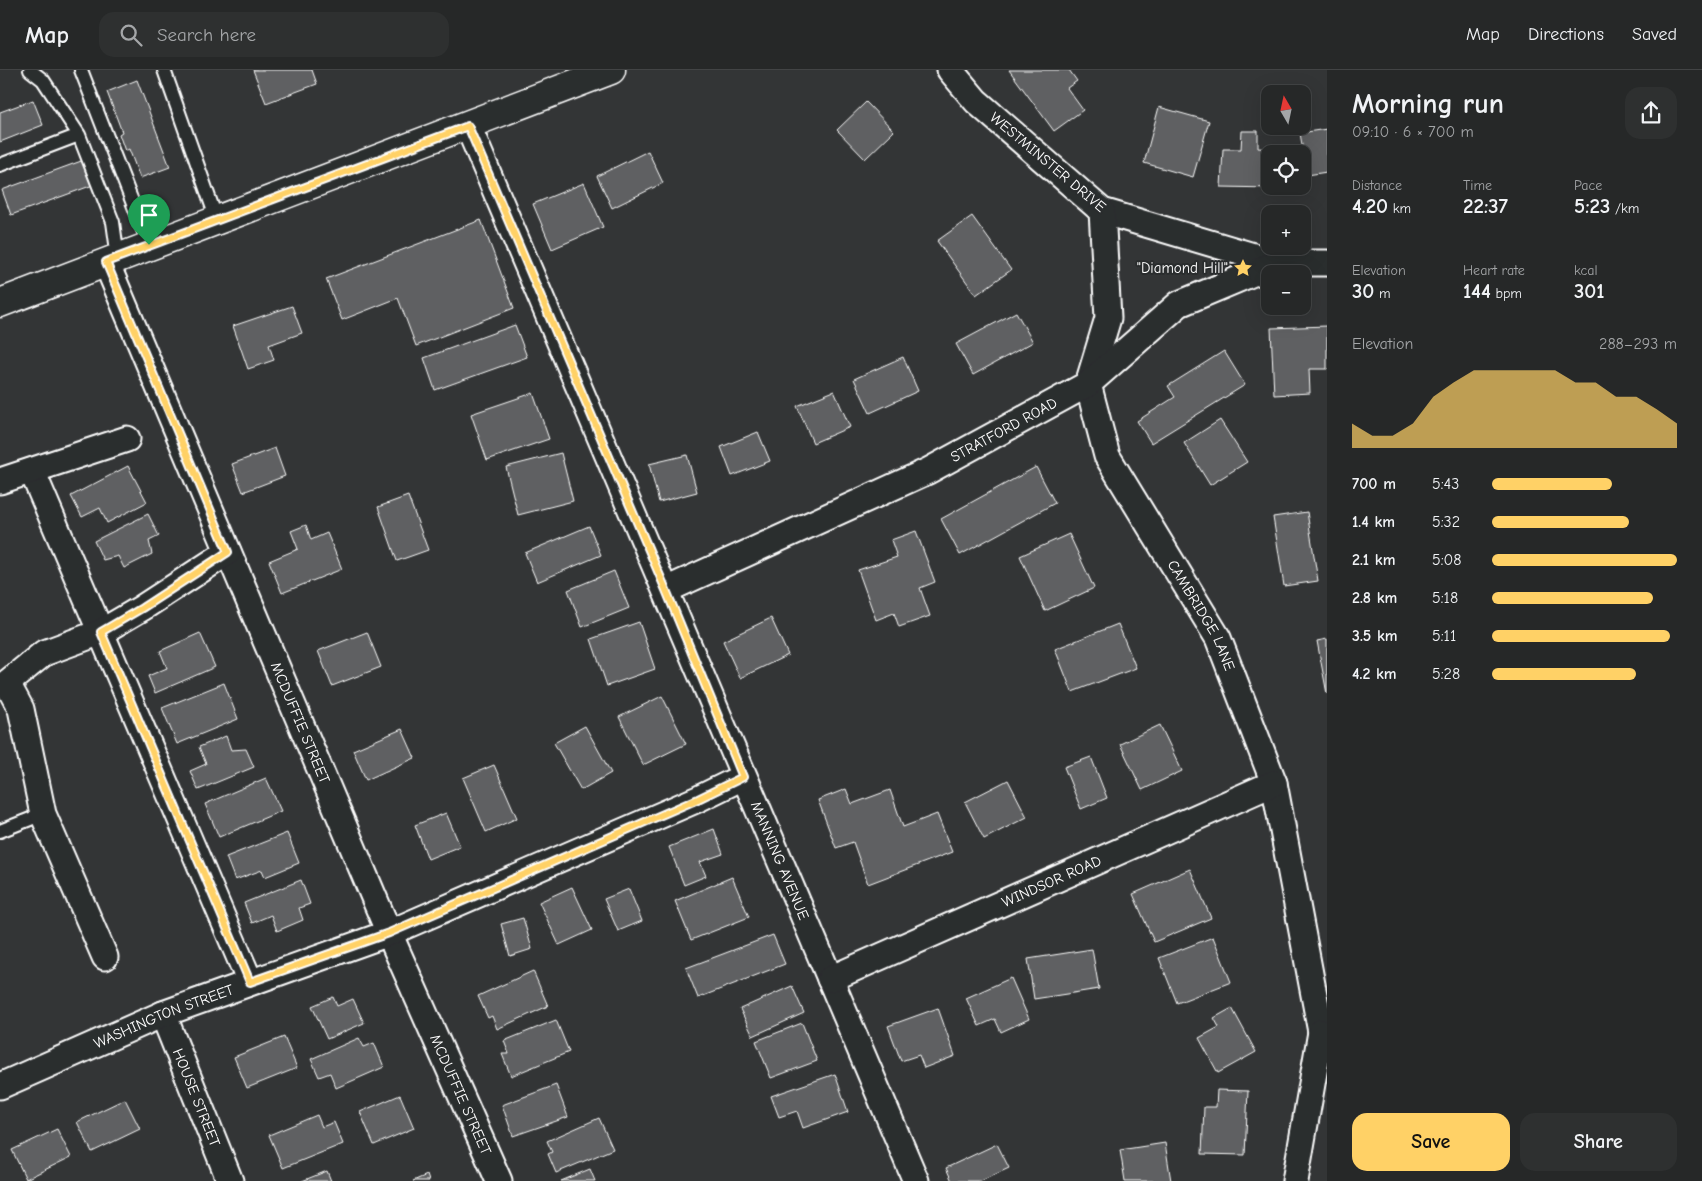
<!DOCTYPE html>
<meta charset="utf-8">
<style>
body{margin:0;font-family:"Comic Neue",sans-serif;background:#2e3030;color:#f1f3f6;height:100vh;display:flex;flex-direction:column;font-size:19px;white-space:nowrap}
*{box-sizing:border-box;margin:0}
p{font-size:16px;color:#a4a6a8}
.icon{flex:none;width:28px;height:28px;fill:none;stroke:currentColor;stroke-width:2;stroke-linecap:round;stroke-linejoin:round}
.map{position:relative;flex:1;overflow:hidden}
.side{display:flex;flex-direction:column;background:#262828;width:375px}
.side>*{flex:none}
.needle{width:32px;rotate:351deg}
.buttons{position:absolute;left:1261px;top:15px;display:grid;gap:10px}
.buttons a{display:grid;place-items:center;width:50px;height:50px;border-radius:10px;background:#262828;box-shadow:0 5px 20px #0002,0 0 0 1px #424445;font-size:25px}
.pin{position:absolute;display:grid;place-items:center;width:42px;height:42px;color:#fff;margin:-51px -21px;border-radius:50% 50% 50% 0;rotate:-45deg;box-shadow:0 0 5px #0007}
.pin .icon{rotate:45deg}
.round{display:grid;place-items:center;flex:none;width:52px;height:52px;border-radius:15px;background:#2e3030}
.head{display:flex;align-items:center;justify-content:space-between;height:85px;padding:0 25px}
h1{font-size:28px;font-weight:600;line-height:38px}
.metrics{display:grid;grid-template-columns:repeat(3,1fr);gap:8px;height:85px;padding:5px 25px}
.metrics div{display:grid;align-content:center}
.metrics b{font-size:21px;font-weight:600}
.metrics small{font-size:14px;font-weight:400}
.metrics p{font-size:14px}
.chart{height:140px;padding:10px 25px}
.chart p{display:flex;justify-content:space-between}
.chart svg{width:100%;height:90px;margin-top:5px;fill:#ffd166;opacity:.7}
.button{display:flex;gap:10px;margin-top:auto;padding:10px 25px}
.button a{flex:1;height:58px;border-radius:15px;background:#ffd166;color:#111;font-size:20px;font-weight:600;line-height:58px;text-align:center}
.button a+a{background:#2e3030;color:#f1f3f6}
ul{padding:0 25px;list-style:none;font-size:16px}
li{display:grid;grid-template-columns:80px 60px 1fr;align-items:center;height:38px}
li i{height:12px;border-radius:6px;background:#ffd166}
header{display:flex;align-items:center;gap:30px;box-sizing:border-box;height:70px;padding:0 25px;background:#262828;border-bottom:1px solid #424445}
header strong{font-size:24px}
nav{display:flex;gap:28px;margin-inline-start:auto;font-size:18px}
.search{width:350px;height:45px;background:#2e3030;display:flex;align-items:center;gap:12px;box-sizing:border-box;padding:0 18px;border-radius:15px;color:#a4a6a8;font-size:19px}
main{display:flex;flex:1;min-height:0}
.map>svg:first-child{display:block}
.building{fill:#5f6162;stroke:#fff}
.lines{fill:none;stroke-linecap:round;stroke-linejoin:round}
.service-casing{stroke:#fff;stroke-width:16}
.minor-casing{stroke:#fff;stroke-width:29}
.secondary-casing{stroke:#fff;stroke-width:31}
.service{stroke:#2a2d2e;stroke-width:12}
.minor{stroke:#2a2d2e;stroke-width:25}
.secondary{stroke:#2a2d2e;stroke-width:28}
.route-casing{stroke:#fff;stroke-width:10}
.route{stroke:#ffd166;stroke-width:6}
.labels{text-anchor:middle;dominant-baseline:central;stroke-width:4;stroke-linejoin:round;paint-order:stroke}
.street-label{font-size:15px;fill:#fff;stroke:#2a2d2e}
.poi-label{font-size:15px;fill:#fff;stroke:#2a2d2e;text-anchor:end}
</style>
<header>
<strong>Map</strong>
<div class="search"><svg class="icon" aria-label="search" viewBox="0 0 24 24"><circle cx="10" cy="10" r="6"/><path d="M15 15l6 6"/></svg>Search here</div>
<nav><a>Map</a><a>Directions</a><a>Saved</a></nav>
</header>
<main>
<div class="map">
<svg width="1327" height="1111" viewBox="0 0 1327 1111">
<rect width="100%" height="100%" fill="#333536"/>
<filter id="ink" filterUnits="userSpaceOnUse"><feTurbulence type="fractalNoise" baseFrequency=".02" numOctaves="2"/><feDisplacementMap in="SourceGraphic" scale="10" xChannelSelector="R" yChannelSelector="G"/><feConvolveMatrix kernelMatrix="1 2 1 2 8 2 1 2 1" color-interpolation-filters="sRGB"/></filter>
<g filter="url(#ink)">
<path class="building" d="M253,0H312L317,14L266,33Z
M1009,0H1069L1077,11L1067,18L1083,40L1054,61Z
M137,10L170,97L140,108L129,79L125,81L119,64L122,62L107,22Z
M33,30L43,55L0,72V42Z
M866,32L894,61L865,89L837,60Z
M1159,37L1209,51L1193,107L1144,93Z
M1327,59V102L1307,105L1300,63Z
M1242,61H1258V78L1274,79V84H1270V116L1273,118L1221,117L1223,79H1241Z
M648,81L663,113L612,138L597,106Z
M84,90L93,115L11,145L2,120Z
M584,113L603,157L552,179L533,134Z
M972,146L1011,200L976,225L937,171Z
M481,150L514,238L416,276L398,228L342,250L326,209Z
M292,236L302,263L269,275L274,290L248,299L233,256Z
M1016,242L1033,272L973,305L956,274Z
M515,255L527,287L435,320L424,288Z
M1327,256V299H1309L1310,323L1274,325L1271,258Z
M1224,281L1245,315L1151,373L1137,351L1175,327L1168,316Z
M903,287L918,321L870,343L854,309Z
M834,321L850,357L813,373L797,336Z
M533,323L549,369L487,390L471,344Z
M1220,350L1247,392L1210,415L1184,373Z
M758,362L770,391L732,406L721,377Z
M275,378L285,406L243,422L232,394Z
M561,383L573,431L518,445L506,397Z
M687,385L697,422L659,432L649,394Z
M128,396L147,432L107,453L100,438L82,447L71,426Z
M1036,397L1055,433L960,485L941,449Z
M408,426L428,480L397,491L378,437Z
M1307,442L1318,511L1284,516L1273,447Z
M148,444L159,466L149,471L152,484L124,498L118,486L103,490L94,471Z
M306,455L311,470L327,463L342,499L282,523L269,491L298,479L291,461Z
M589,456L601,485L537,512L525,483Z
M916,461L935,512L920,518L930,546L899,557L894,543L876,550L858,500L897,487L891,470Z
M1069,464L1094,518L1045,541L1020,486Z
M614,501L629,538L582,557L568,520Z
M771,548L788,585L740,608L723,571Z
M639,552L655,599L607,616L591,569Z
M1118,554L1136,598L1072,622L1055,579Z
M367,562L381,597L332,616L318,581Z
M200,563L215,597L155,623L148,606L167,598L160,581Z
M1327,569V624L1317,571Z
M224,613L238,649L177,674L162,638Z
M662,626L686,674L643,695L619,647Z
M1160,655L1182,701L1142,720L1120,674Z
M585,656L611,703L581,720L554,673Z
M402,659L415,688L366,710L353,680Z
M226,666L231,680L246,679L254,697L198,720L190,701L206,694L199,677Z
M1091,687L1107,728L1081,739L1064,697Z
M494,695L517,748L486,762L463,708Z
M266,708L281,741L219,767L205,734Z
M1008,710L1027,747L984,769L965,732Z
M846,719L852,734L890,720L903,757L937,744L952,782L868,814L853,772L836,778L818,730Z
M446,743L460,776L428,789L415,755Z
M714,759L723,784L700,792L706,806L684,815L669,777Z
M287,763L299,793L265,807L262,800L235,810L226,787Z
M1190,799L1211,848L1154,872L1133,824Z
M732,807L749,847L691,870L675,831Z
M301,810L310,834L299,838L303,850L277,861L271,845L252,853L244,833Z
M572,817L592,860L559,875L539,832Z
M629,819L642,851L618,861L604,829Z
M523,848L532,879L510,886L501,854Z
M773,865L785,894L698,928L686,898Z
M1213,867L1231,912L1177,933L1159,888Z
M1092,879L1099,919L1034,929L1028,889Z
M533,901L548,936L497,959L492,946L488,948L478,926Z
M1011,908L1029,949L1001,962L995,949L979,956L966,928Z
M792,916L804,943L753,966L740,939Z
M333,927L337,936L353,929L364,953L327,969L312,936Z
M938,938L955,986L924,998L919,985L901,991L888,956Z
M1232,938L1256,982L1218,1003L1199,968L1219,957L1214,948Z
M556,950L569,982L511,1006L502,984H509L504,971Z
M802,953L817,991L771,1008L756,971Z
M284,967L297,998L247,1018L234,987Z
M359,968L364,977L374,973L384,997L336,1018L330,1003L319,1007L311,989Z
M835,1004L848,1042L803,1058L797,1041L779,1047L771,1026Z
M556,1015L568,1047L513,1066L502,1035Z
M1217,1020L1248,1021L1245,1085L1202,1084L1204,1037H1216Z
M400,1025L414,1058L374,1075L360,1042Z
M125,1029L140,1059L92,1082L77,1052Z
M317,1045L322,1057L334,1052L343,1074L283,1098L269,1065Z
M599,1048L613,1079L556,1103L548,1084L552,1082L547,1071Z
M57,1059L71,1087L26,1109L12,1080Z
M1165,1073L1171,1111H1125L1120,1080Z
M997,1074L1009,1098L981,1111H952L946,1098Z
M590,1099L595,1111H561Z
M327,1101L331,1111H302Z
M427,1105L429,1111H413Z"/>
<g class="lines">
<g class="service-casing">
<path id="service" d="M30,0L43,10L79,65L113,152L118,188
M81,0L149,175
M164,0L217,150
M0,95L79,65
M0,761L43,744"/>
</g>
<g class="minor-casing">
<g id="minor">
<path d="M950,0L976,31L1102,141L1277,193"/>
<path id="s1" d="M468,56L916,1111"/>
<path id="s2" d="M1102,141L1108,248L1088,314L1107,386L1218,568L1274,713L1321,962L1327,979"/>
<path id="s3" d="M106,192L389,863L499,1111"/>
<path d="M32,401L250,912"/>
<path d="M0,411L127,369"/>
<path id="s4" d="M666,520L928,401L1088,314L1179,234L1277,193H1327"/>
<path d="M105,887L43,744L21,639L7,613L44,583L101,562L142,538L228,482"/>
<path id="s5" d="M830,909L1274,713"/>
<path id="s6" d="M163,944L230,1111"/>
<path id="s7" d="M0,1016L163,944L389,863L698,729L743,707"/>
<path d="M1295,1111L1321,962"/>
</g>
</g>
<g class="secondary-casing">
<path id="secondary" d="M0,233L611,0"/>
</g>
<use href="#service" class="service"/>
<use href="#minor" class="minor"/>
<use href="#secondary" class="secondary"/>
</g>
</g>
<g class="lines" filter="url(#ink)">
<g class="route-casing">
<path id="route" d="M468,56L666,520L743,707L698,729L389,863L250,912L101,562L142,538L228,482L106,192Z"/>
</g>
<use href="#route" class="route"/>
</g>
<defs>
<g id="sight-bare" transform="scale(1.5)"><path d="M0-6L1.8-2.2L6-1.7L2.9 1.2L3.7 5.4L0 3.3L-3.7 5.4L-2.9 1.2L-6-1.7L-1.8-2.2Z" fill="#ffd166" stroke="#2a2d2e" stroke-width="2.5" paint-order="stroke"/></g>
</defs>
<g fill-rule="evenodd">
<use href="#sight-bare" x="1243" y="198"/>
</g>
<g class="labels">
<g class="street-label">
<text transform="translate(1048 92) rotate(40)">WESTMINSTER DRIVE</text>
<text stroke="none"><textPath href="#s4" startOffset="374">STRATFORD ROAD</textPath></text>
<text stroke="none"><textPath href="#s2" startOffset="436">CAMBRIDGE LANE</textPath></text>
<text stroke="none"><textPath href="#s3" startOffset="500">MCDUFFIE STREET</textPath></text>
<text stroke="none"><textPath href="#s1" startOffset="798">MANNING AVENUE</textPath></text>
<text stroke="none"><textPath href="#s5" startOffset="242">WINDSOR ROAD</textPath></text>
<text stroke="none"><textPath href="#s7" startOffset="178">WASHINGTON STREET</textPath></text>
<text stroke="none"><textPath href="#s3" startOffset="905">MCDUFFIE STREET</textPath></text>
<text stroke="none"><textPath href="#s6" startOffset="90">HOUSE STREET</textPath></text>
</g>
<g class="poi-label">
<text x="1228" y="198">"Diamond Hill"</text>
</g>
</g>
</svg>
<div class="buttons">
<a><svg class="needle" viewBox="-14 -14 28 28"><path d="M0-13l5 13h-10z" fill="#e53935"/><path d="M0 13l5-13h-10z" fill="#a4a6a8"/></svg></a>
<a><svg class="icon" aria-label="locate" viewBox="0 0 24 24"><circle cx="12" cy="12" r="6"/><path d="M12 2v4M12 18v4M2 12h4M18 12h4"/></svg></a>
<a>+</a>
<a>−</a>
</div>
<div class="pin" style="left:149px;top:175px;background:#1e9e55"><svg class="icon" aria-label="arrive" viewBox="0 0 24 24"><path d="M6 21V4h12l-3 4 3 4H6"/></svg></div>
</div>
<section class="side">
<div class="head"><div><h1>Morning run</h1><p>09:10 · 6 × 700 m</p></div><a class="round"><svg class="icon" aria-label="share" viewBox="0 0 24 24"><path d="M12 15V3M7 8l5-5 5 5M5 13v7h14v-7"/></svg></a></div>
<div class="metrics">
<div><p>Distance</p><b>4.20<small> km</small></b></div>
<div><p>Time</p><b>22:37</b></div>
<div><p>Pace</p><b>5:23<small> /km</small></b></div>
</div>
<div class="metrics">
<div><p>Elevation</p><b>30<small> m</small></b></div>
<div><p>Heart rate</p><b>144<small> bpm</small></b></div>
<div><p>kcal</p><b>301</b></div>
</div>
<div class="chart"><p><span>Elevation</span>288–293 m</p>
<svg viewBox="0 0 160 44" preserveAspectRatio="none"><path d="M0 44V32L10 38L20 38L30 32L40 19L50 12L60 6L70 6L80 6L90 6L100 6L110 12L120 12L130 19L140 19L150 25L160 32V44z"/></svg>
</div>
<ul>
<li><b>700 m</b>5:43<i style="width:65%"></i></li>
<li><b>1.4 km</b>5:32<i style="width:74%"></i></li>
<li><b>2.1 km</b>5:08<i style="width:100%"></i></li>
<li><b>2.8 km</b>5:18<i style="width:87%"></i></li>
<li><b>3.5 km</b>5:11<i style="width:96%"></i></li>
<li><b>4.2 km</b>5:28<i style="width:78%"></i></li>
</ul>
<div class="button"><a>Save</a><a>Share</a></div>
</section>
</main>
